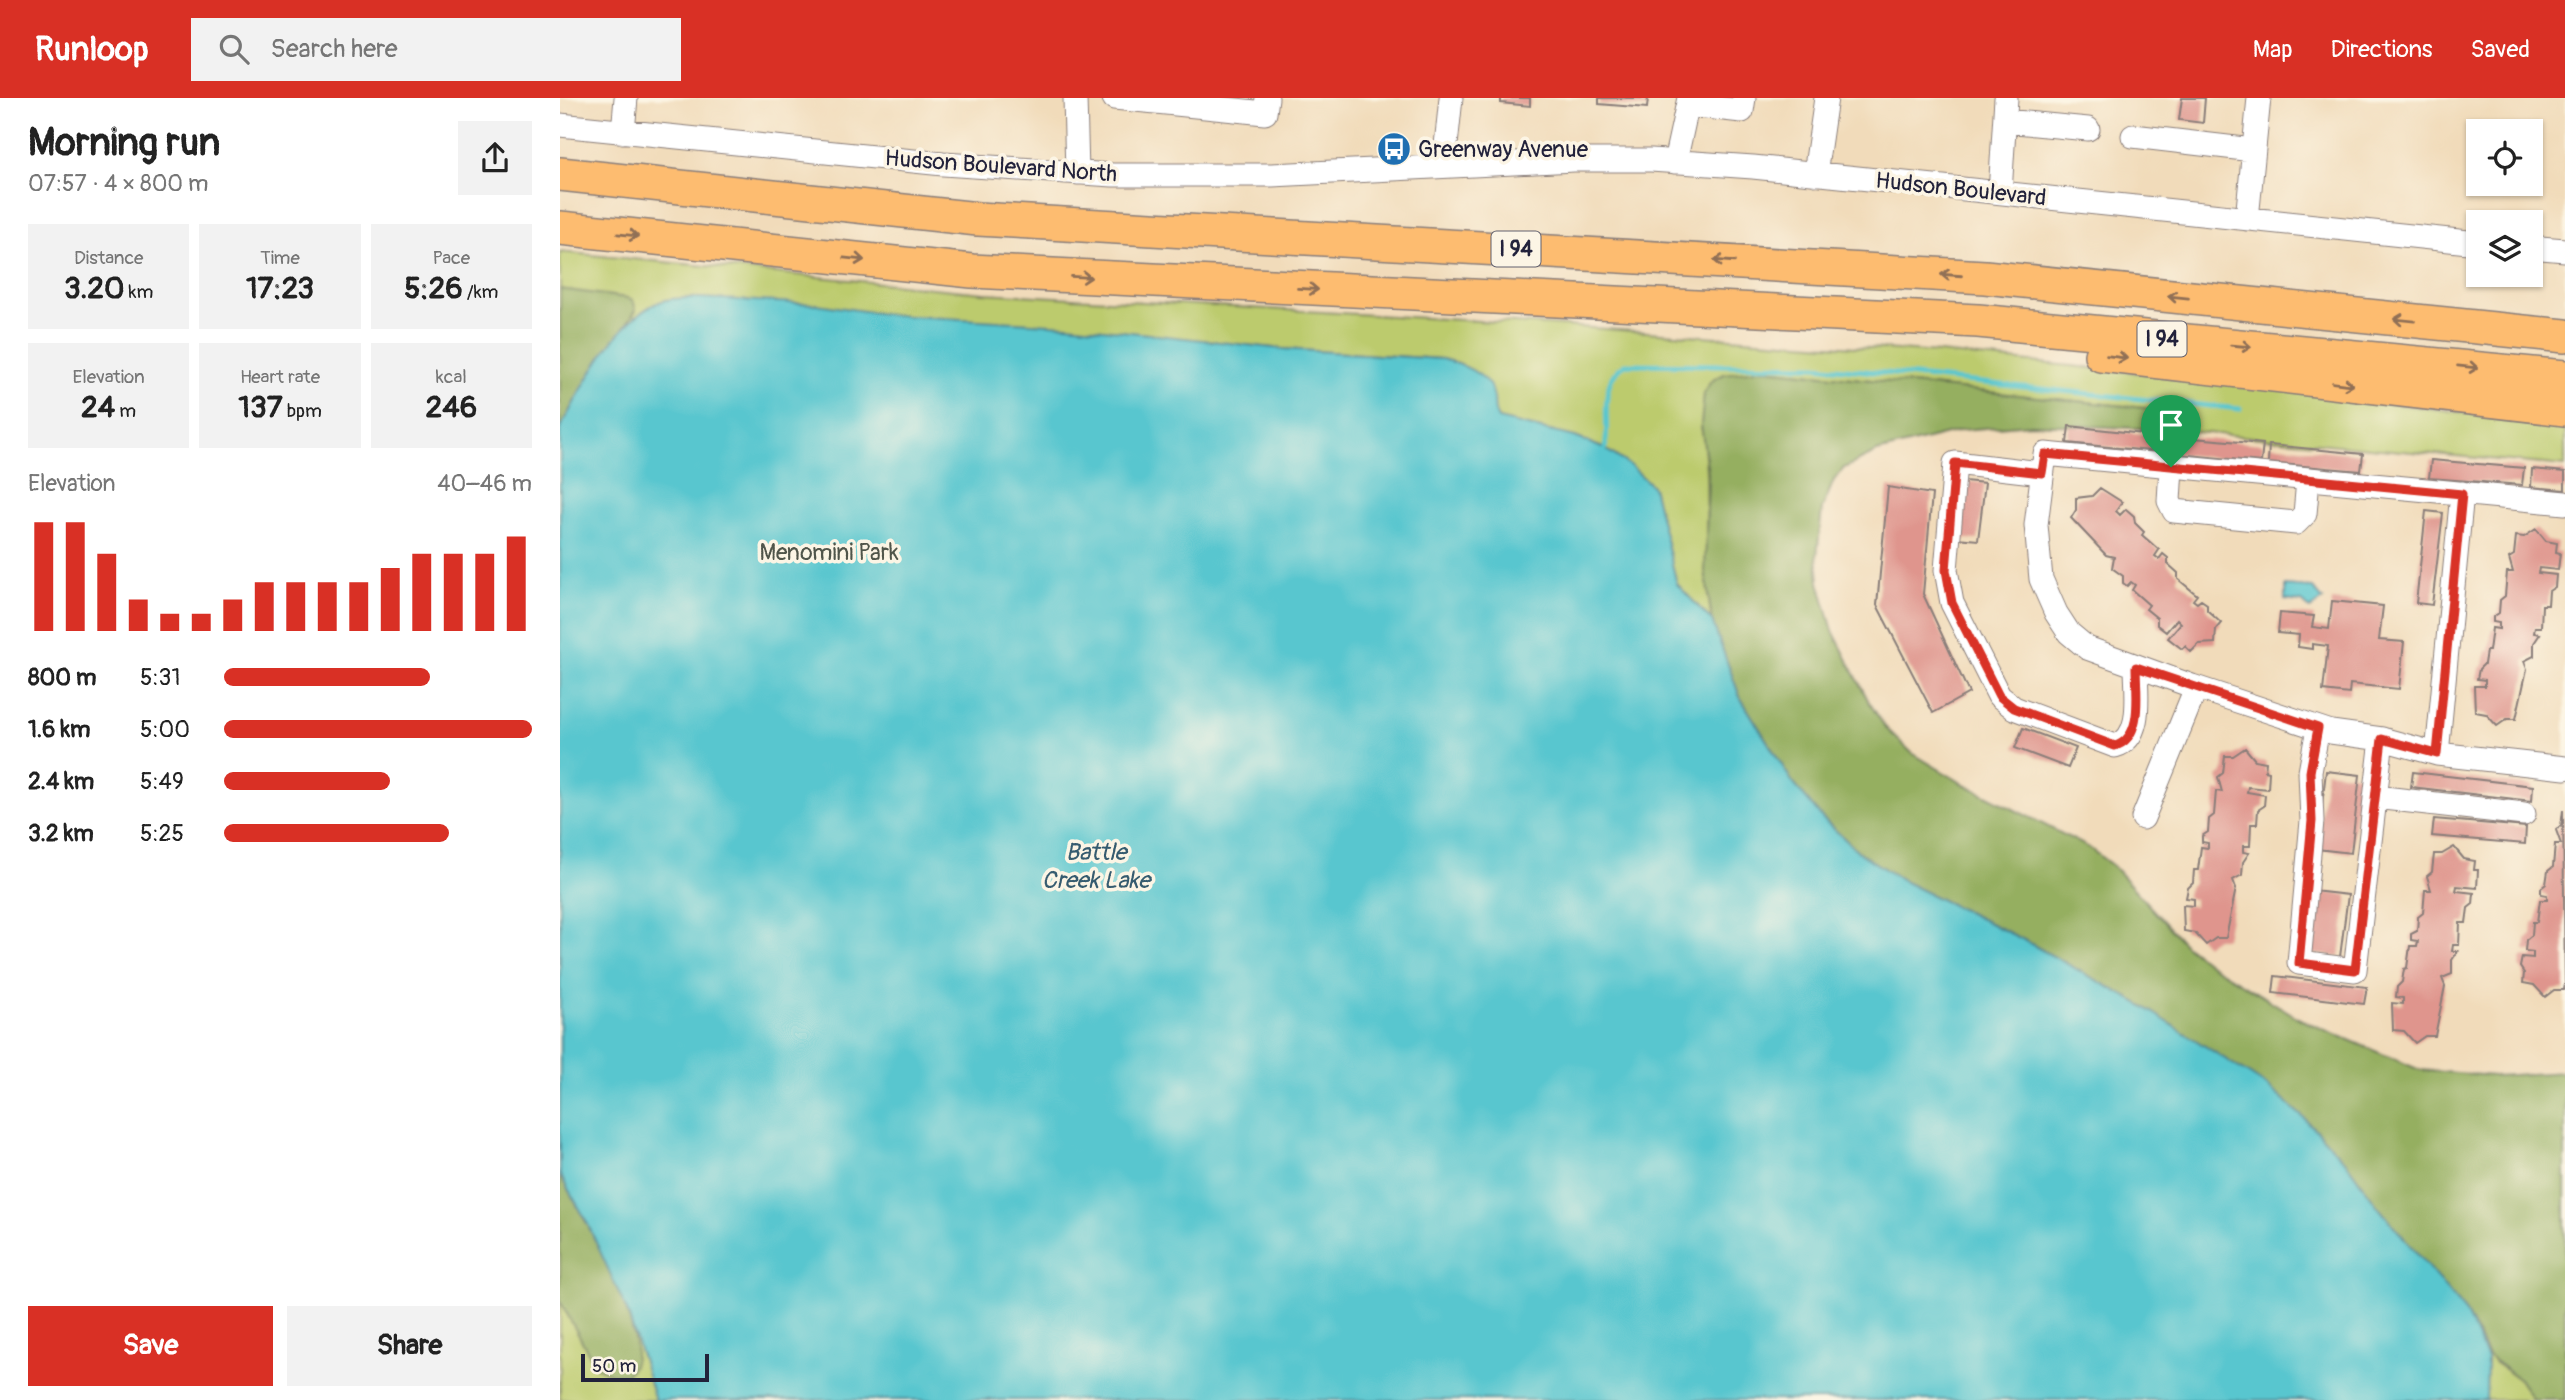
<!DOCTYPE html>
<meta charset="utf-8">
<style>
body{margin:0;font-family:Pangolin,sans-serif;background:#f2f2f2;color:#222;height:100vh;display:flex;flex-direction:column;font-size:26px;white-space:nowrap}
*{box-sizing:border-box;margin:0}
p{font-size:23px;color:#767676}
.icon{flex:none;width:38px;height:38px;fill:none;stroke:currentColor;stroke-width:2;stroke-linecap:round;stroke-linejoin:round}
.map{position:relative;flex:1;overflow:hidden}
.details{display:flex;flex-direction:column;background:#fff;width:560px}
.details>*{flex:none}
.controls{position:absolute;left:1906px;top:21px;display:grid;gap:14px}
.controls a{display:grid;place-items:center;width:77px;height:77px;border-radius:0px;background:#fff;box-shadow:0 2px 5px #0004;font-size:35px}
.scale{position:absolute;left:21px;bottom:18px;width:128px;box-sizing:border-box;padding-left:7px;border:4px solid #22223b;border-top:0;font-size:19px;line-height:24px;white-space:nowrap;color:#22223b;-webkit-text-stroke:5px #fcf5e5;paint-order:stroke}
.pin{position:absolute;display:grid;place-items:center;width:60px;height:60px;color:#fff;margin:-72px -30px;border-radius:50% 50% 50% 0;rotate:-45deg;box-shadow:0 0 7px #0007}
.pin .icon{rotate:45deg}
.round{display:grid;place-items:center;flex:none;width:74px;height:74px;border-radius:0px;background:#f2f2f2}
.head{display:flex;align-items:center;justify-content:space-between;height:119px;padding:0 28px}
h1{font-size:38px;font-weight:700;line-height:52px}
.stats{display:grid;grid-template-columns:repeat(3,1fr);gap:10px;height:119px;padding:7px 28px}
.stats div{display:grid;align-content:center;border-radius:0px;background:#f2f2f2;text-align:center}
.stats b{font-size:30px;font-weight:700}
.stats small{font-size:19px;font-weight:400}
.stats p{font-size:19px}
.chart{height:196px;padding:14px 28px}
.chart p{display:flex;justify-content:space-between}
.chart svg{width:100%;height:126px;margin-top:7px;stroke:#d93025;stroke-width:6}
.button{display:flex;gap:14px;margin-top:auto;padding:14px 28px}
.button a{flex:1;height:80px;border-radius:0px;background:#d93025;color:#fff;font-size:28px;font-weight:700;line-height:80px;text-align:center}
.button a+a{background:#f2f2f2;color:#222}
ul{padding:0 28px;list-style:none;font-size:23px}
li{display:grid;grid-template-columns:112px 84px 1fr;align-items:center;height:52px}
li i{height:18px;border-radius:9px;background:#d93025}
header{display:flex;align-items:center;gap:42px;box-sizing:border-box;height:98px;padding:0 35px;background:#d93025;color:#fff}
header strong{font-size:33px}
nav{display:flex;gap:38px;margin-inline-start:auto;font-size:24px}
.search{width:490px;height:63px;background:#f2f2f2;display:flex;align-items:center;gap:18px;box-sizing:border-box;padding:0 24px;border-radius:0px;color:#767676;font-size:26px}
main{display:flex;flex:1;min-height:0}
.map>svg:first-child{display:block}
.green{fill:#bccb6d;stroke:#6f7654;stroke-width:2}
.forest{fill:#95af60;stroke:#5c684e;stroke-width:2}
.water{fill:#59c6cf;stroke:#3e7485;stroke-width:2}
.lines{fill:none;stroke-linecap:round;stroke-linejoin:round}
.stream{stroke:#59c6cf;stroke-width:5}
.building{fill:#df958d}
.minor-casing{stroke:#8a7e7a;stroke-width:25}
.highway-casing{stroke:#8a7e7a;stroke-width:36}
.minor{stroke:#fff;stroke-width:23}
.highway{stroke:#fdbc70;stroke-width:33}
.oneway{stroke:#906f56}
.route-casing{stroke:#fff;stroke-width:14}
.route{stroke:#d93025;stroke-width:9}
.labels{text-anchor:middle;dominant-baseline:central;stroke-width:7;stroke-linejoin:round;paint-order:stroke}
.shield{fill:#fcf5e5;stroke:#63616e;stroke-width:2}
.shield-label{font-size:21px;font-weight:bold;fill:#22223b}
.poi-label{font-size:23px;fill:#22223b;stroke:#fcf5e5;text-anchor:start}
.street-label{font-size:23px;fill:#22223b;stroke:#fcf5e5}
.park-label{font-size:23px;fill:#50554a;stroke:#fcf5e5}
.water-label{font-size:24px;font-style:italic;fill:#355b6f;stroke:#fcf5e5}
</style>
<header>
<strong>Runloop</strong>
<div class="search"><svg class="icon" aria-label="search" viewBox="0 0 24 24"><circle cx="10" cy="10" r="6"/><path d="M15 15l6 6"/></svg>Search here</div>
<nav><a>Map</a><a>Directions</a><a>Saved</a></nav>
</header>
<main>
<section class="details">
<div class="head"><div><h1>Morning run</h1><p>07:57 · 4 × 800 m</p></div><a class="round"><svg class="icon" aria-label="share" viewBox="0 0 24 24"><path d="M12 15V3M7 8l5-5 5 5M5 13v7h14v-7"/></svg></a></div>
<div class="stats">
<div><p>Distance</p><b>3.20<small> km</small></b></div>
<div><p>Time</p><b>17:23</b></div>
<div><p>Pace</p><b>5:26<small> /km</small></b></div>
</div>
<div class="stats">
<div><p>Elevation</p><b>24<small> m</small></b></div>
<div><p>Heart rate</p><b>137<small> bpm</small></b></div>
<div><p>kcal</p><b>246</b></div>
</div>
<div class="chart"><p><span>Elevation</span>40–46 m</p>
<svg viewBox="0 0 160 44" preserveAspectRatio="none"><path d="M5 44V6M15 44V6M25 44V17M35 44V33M45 44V38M55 44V38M65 44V33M75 44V27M85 44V27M95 44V27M105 44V27M115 44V22M125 44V17M135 44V17M145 44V17M155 44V11"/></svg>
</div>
<ul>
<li><b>800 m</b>5:31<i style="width:67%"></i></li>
<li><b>1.6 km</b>5:00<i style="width:100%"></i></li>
<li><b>2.4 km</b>5:49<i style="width:54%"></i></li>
<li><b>3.2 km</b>5:25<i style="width:73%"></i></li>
</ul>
<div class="button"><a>Save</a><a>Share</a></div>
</section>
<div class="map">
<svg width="2005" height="1302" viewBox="0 0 2005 1302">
<rect width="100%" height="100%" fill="#fcf5e5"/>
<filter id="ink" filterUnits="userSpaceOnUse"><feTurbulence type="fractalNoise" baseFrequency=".0143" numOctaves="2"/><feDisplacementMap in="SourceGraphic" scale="14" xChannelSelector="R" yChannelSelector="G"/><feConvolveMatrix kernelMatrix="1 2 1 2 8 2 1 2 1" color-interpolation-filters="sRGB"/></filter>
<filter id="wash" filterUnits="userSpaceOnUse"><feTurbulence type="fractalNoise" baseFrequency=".00686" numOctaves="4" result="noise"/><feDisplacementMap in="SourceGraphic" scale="28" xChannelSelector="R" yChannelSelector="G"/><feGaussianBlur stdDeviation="1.57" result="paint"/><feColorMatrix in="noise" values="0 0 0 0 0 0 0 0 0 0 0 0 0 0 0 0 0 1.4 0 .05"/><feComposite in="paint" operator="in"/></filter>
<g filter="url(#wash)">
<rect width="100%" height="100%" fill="#f1dbba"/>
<path class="green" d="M0,154L424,195L991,227L1379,255L1601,277L2005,327V368L1615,332H1624L1623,314L1204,271L1141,327C1153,391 1140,457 1152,523L1117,486L1093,389L1072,369L1045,351L1015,339L938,321L933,312L934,301L901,266L882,261L723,251L621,240L451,1302H0Z
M1923,1250L1935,1265L1959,1281L1973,1302H1926L1927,1261Z"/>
<path class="forest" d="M0,191L68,200L73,202L76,212L18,297L0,331Z
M1204,271L1614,313L1631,319L1632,327L1624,332L1471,326L1403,332L1317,354L1284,370L1274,382L1262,411L1257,458L1259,484L1273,533L1309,604L1325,629L1352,655L1402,685L1528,749L1553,768L1625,847L1649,866L1742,922L1860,972L1934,978L2005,974V1302H1973L1959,1281L1928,1258L1906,1215L1819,1110L1786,1064L1745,1021L1707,988L1578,905L1462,841L1347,785L1301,756L1262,720L1233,685L1180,599L1152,523L1145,473L1148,375L1141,327L1144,295L1151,283L1164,276Z
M0,1077C17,1107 103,1253 66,1276H50L36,1269L0,1203Z"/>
<path class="water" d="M140,200L257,206L331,217L508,227L723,251L882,261C902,266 931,276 934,300C935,309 933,312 938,321L1015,339L1045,351L1072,369L1093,389L1117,486L1152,523L1180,599L1233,685L1262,720L1301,756L1347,785L1462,841L1578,905L1707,988L1745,1021L1786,1064L1819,1110L1906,1215L1927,1261L1926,1302H95L67,1213L25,1120L0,1077V331C22,290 56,219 102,203C114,199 128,200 140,200Z
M1725,488L1753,490L1763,502L1750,511L1742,504L1725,502Z"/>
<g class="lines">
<path class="stream" d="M1045,351C1051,321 1036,285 1065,266L1256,268L1680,311"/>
</g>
<g id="blocks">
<path class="building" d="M941,0H970V8L941,5Z
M1039,0H1088L1087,10L1039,6Z
M1622,0H1645L1643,25L1619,22Z
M1509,328L1602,338L1601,354L1507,345Z
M1610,338L1703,346L1701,364L1608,355Z
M1709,347L1803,356L1801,373L1708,365Z
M1871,362L1964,370L1962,387L1869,380Z
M1972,371L2005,374V392L1971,389Z
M1404,383L1425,385L1418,442L1397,440Z
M1328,389L1372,396L1363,496L1409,595L1373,615L1317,507Z
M1540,390L1562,404L1556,413L1560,417L1566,411L1574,418L1575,425L1584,434L1582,437L1599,452L1595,458L1599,461L1603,456L1608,460V466L1618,475V481L1637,497L1633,502L1637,505L1641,502L1647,506V512L1661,525L1656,531L1655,545L1639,546L1631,554L1625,548L1622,551L1608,540L1621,525L1617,521L1606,534L1597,527V520L1586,511L1589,507L1572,492L1575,487L1571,484L1567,488L1563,485V478L1552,470L1554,459L1546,457L1511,420L1516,412V400L1532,398Z
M1866,413L1883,415L1872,507L1856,505Z
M1976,431L1986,443L1997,445L1996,454L2000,455L1998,472L1979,470L1978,475L1996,477L1995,489L1989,493L1988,507H1982L1981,529H1975L1974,535L1980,536L1974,545V558L1964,563L1967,571L1956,621H1947L1937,628L1926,616L1915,614L1914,588H1925V582L1917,581L1919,571L1924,566L1926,553H1929L1932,530L1939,531V525L1933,524V519L1939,515L1940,502L1945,498L1947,474H1953L1949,460L1954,457L1956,438L1964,439Z
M1772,503L1823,508L1819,542L1844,544L1839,591L1790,586L1789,596L1763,593L1768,548L1752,546V551L1738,549L1739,537L1718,535L1720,515L1754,518L1752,529L1769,531Z
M1463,630L1516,650L1508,670L1455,650Z
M1685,650L1695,662L1706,664L1705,673L1709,674L1708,691L1688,689L1687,694L1705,697L1704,708L1698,712L1697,726H1691L1690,748H1683V754L1689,755L1683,764L1682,777L1673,782L1676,790L1666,840H1656L1646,847L1635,835L1624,833L1623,807L1634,808V801L1626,800L1628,790L1633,785L1634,772H1638L1641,749L1648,750V745L1642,744V738L1648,734L1649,721L1654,717L1656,693L1662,694L1658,679L1663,675L1665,658H1673Z
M1766,673L1800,677L1791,755L1757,751Z
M1853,674L1973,688L1972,703L1851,689Z
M2003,712L2005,886L2004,892H1994L1985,899L1974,887L1963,885L1964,875L1960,869L1962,859L1973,860V854L1965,853L1966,842L1972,837L1973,824H1977L1980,802H1987V797L1981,796V790L1986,786L1988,773L1993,769L1995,746H2001L1996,732L2001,728Z
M1874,721L1966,729L1965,746L1872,738Z
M1894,749L1904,761L1915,763L1914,772H1918L1917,790L1897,788L1896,793L1914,795L1913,806L1908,810L1906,825H1900L1899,847H1893L1892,853H1898L1892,862V876L1882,880L1885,888L1875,938H1865L1855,945L1844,933L1833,932L1832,905L1843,906V900L1836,899L1837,889L1842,884L1844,871L1847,870L1850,848H1857L1858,843L1851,842V836L1857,833L1858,819L1863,815L1865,792H1871L1867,778L1872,774L1874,756H1882Z
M1753,793L1788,797L1780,859L1745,855Z
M1715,878L1807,889L1804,906L1713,895Z"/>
</g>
</g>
<g filter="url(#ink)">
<use href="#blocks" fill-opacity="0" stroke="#8a7e7a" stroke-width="2"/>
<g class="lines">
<g class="minor-casing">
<path id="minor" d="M515,0L517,75
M554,0L596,4L597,0
M596,4L705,15L707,0
M1128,7L1182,13L1184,0
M1445,23L1528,31
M0,27L383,66L553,77H712L1014,62H1091L1193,69L1918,145
M63,34L66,0
M1573,38L1693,52
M1115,64L1129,0
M884,66L891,0
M1255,76L1266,0
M1440,95L1446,0
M1687,121L1699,0
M1970,149L2005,152
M1611,369L1609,403L1614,413L1736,425L1745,416L1748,382
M1482,375L1395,365L1386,472L1392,505L1439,598L1454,610L1555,648C1584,640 1576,594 1576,569
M2005,405L1485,356L1476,427L1481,481L1496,515L1509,535L1527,550L1632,588L1771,634L1822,641L1877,656L2005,670
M1758,630L1750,674L1752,723L1739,865L1795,872L1822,641
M1877,656L1902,395
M1815,699L1964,716
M1583,720L1636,590"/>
</g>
<g class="highway-casing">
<path id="highway" d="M0,76L418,121L1425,179L2005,238
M0,130L412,173L1418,223L2005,279
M1541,257L2005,311"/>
</g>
<use href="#minor" class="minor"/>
<use href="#highway" class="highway"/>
</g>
<defs><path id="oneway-shaft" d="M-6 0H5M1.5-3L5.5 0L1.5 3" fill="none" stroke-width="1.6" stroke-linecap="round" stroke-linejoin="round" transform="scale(1.75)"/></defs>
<g class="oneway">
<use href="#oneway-shaft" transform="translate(68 137) rotate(6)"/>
<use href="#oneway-shaft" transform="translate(294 161) rotate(6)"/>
<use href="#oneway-shaft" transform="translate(1164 163) rotate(-176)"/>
<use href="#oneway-shaft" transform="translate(1391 177) rotate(-176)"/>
<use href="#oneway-shaft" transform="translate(521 179) rotate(3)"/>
<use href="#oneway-shaft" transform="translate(748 191) rotate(3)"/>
<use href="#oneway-shaft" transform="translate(1618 199) rotate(-174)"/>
<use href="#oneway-shaft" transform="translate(1844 222) rotate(-174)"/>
<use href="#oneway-shaft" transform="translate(1681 248) rotate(5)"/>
<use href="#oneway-shaft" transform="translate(1557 259) rotate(7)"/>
<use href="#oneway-shaft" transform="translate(1908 269) rotate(6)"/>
<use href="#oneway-shaft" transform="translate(1783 286) rotate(7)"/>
</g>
</g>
<g class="lines" filter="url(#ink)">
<g class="route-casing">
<path id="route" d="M1485,356L1902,396L1877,656L1822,641L1795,872L1739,865L1752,723L1750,674L1758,630L1576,569C1576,594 1584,640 1555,648L1454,610L1439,598L1392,505L1386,472L1395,365L1482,375Z"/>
</g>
<use href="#route" class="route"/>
</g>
<defs>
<g id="bus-disc" transform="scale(1.75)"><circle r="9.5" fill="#1f6fb2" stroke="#fcf5e5"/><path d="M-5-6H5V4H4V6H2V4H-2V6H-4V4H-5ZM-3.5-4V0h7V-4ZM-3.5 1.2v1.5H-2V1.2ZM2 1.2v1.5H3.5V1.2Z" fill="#fff"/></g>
</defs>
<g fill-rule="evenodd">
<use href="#bus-disc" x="834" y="51"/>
</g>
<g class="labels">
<g class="shield">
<rect x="931.5" y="133.5" width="49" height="35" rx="5"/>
<rect x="1577.5" y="223.5" width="49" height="35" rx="5"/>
</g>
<g class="shield-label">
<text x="956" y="151">I 94</text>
<text x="1602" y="241">I 94</text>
</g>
<g class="poi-label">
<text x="858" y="51">Greenway Avenue</text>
</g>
<g class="street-label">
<text transform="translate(441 68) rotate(4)">Hudson Boulevard North</text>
<text transform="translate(1401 91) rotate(6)">Hudson Boulevard</text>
</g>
<g class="park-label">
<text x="269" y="454">Menomini Park</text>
</g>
<g class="water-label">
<text x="536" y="754">Battle<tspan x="536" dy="28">Creek Lake</tspan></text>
</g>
</g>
</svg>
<div class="controls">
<a><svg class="icon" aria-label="locate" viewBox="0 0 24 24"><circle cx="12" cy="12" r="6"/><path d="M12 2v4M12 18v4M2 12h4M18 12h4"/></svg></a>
<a><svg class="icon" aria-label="layers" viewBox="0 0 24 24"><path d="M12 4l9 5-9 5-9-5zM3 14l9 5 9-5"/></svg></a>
</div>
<div class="scale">50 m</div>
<div class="pin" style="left:1611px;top:369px;background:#1e9e55"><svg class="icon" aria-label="arrive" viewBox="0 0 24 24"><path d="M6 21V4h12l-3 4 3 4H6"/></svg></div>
</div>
</main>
